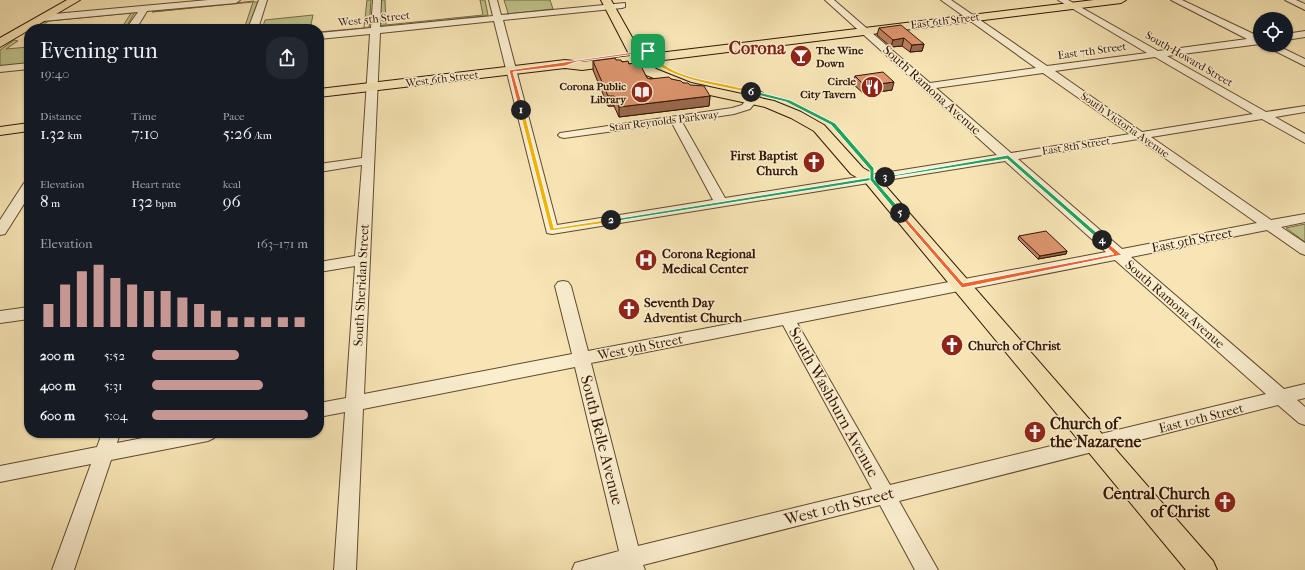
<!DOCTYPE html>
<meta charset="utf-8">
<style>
body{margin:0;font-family:"IM FELL French Canon",serif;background:#242831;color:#f1f3f6;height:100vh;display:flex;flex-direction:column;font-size:15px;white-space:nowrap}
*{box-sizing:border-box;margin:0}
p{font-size:13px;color:#9ea1a6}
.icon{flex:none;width:22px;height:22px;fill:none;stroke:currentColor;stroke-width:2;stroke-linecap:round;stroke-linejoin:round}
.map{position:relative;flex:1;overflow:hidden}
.side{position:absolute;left:24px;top:24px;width:300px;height:414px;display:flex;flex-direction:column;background:#171b24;border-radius:16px;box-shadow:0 1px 3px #0004}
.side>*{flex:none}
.tools{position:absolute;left:1253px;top:12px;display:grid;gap:8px}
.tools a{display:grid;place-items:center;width:40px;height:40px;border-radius:50%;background:#171b24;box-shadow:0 1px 3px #0004;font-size:20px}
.pin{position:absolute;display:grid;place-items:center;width:34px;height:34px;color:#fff;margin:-17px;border-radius:8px;box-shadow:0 2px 6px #0006}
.km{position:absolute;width:20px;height:20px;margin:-10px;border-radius:50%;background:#222;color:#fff;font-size:11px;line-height:20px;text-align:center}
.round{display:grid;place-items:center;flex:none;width:42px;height:42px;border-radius:16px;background:#242831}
.headline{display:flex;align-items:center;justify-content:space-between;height:68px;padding:0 16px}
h1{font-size:22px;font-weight:600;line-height:30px}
.metrics{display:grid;grid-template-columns:repeat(3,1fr);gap:6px;height:68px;padding:4px 16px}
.metrics div{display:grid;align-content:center}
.metrics b{font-size:17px;font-weight:600}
.metrics small{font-size:11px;font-weight:400}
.metrics p{font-size:11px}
.chart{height:112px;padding:8px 16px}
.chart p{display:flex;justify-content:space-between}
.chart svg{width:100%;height:72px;margin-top:4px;stroke:#c59692;stroke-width:6}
ul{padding:0 16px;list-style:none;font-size:13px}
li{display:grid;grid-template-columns:64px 48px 1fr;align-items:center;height:30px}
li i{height:10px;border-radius:5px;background:#c59692}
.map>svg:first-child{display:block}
.green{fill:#bfc48c;stroke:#786c46}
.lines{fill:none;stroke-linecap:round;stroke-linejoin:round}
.minor-casing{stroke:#62492d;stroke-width:2}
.major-casing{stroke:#311500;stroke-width:2}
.minor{fill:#faeecf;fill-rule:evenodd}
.major{fill:#f7e5b5;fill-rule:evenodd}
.wall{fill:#bf815f;stroke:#311500}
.shaded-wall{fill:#9b694e;stroke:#311500}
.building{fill:#de966f;stroke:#311500}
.split-1{fill:#f0652b;stroke:#fff}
.split-2{fill:#f5b400;stroke:#fff}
.split-3{fill:#22a559;stroke:#fff}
.split-4{fill:#22a559;stroke:#fff}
.split-5{fill:#f0652b;stroke:#fff}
.split-6{fill:#22a559;stroke:#fff}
.split-7{fill:#f5b400;stroke:#fff}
.labels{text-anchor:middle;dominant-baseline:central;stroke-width:3;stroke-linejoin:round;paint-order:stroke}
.far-street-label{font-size:11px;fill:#311500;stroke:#faeecf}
.far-poi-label{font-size:11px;font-weight:bold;fill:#311500;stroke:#faeecf;text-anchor:end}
.street-label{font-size:13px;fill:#311500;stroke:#faeecf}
.poi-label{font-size:13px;font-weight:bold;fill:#311500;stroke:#faeecf;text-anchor:start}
.near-street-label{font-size:16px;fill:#311500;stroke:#faeecf}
.near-poi-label{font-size:16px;font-weight:bold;fill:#311500;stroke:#faeecf;text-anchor:start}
.far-town-label{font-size:18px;font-weight:bold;fill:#7a1f14;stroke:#faeecf}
</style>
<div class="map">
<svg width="1305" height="570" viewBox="0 0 1305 570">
<rect width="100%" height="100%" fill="#f7e5b5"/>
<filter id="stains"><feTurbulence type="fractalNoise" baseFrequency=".005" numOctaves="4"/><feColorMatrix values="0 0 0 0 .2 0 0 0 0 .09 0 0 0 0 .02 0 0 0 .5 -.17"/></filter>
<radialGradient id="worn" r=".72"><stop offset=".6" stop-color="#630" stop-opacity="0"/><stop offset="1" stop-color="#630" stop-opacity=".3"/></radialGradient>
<path class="green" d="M367,0H371L369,29L319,34V32L364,28Z
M380,0H385L386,25L483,15L480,0H485L488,15L484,16L385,27V25L379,26Z
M504,0H550L553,9L507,14L508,13Z
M254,1V2H259L248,29H244L253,2L152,12Z
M135,12L125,29H121L131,13L49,21L36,29H31L46,21Z
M313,15L310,29H262L265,20Z
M14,40L18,41L6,49L29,47V63L0,67V50Z
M1305,224V242L1286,228Z"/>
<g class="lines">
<g class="minor-casing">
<path id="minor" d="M208,0H240L236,3L147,11L136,29H126L138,12L43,21L39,18L43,15Z
M259,0H267L258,29H248Z
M373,0H381L380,27L493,16L489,0H497L501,15L625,3V7L622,8L503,20L557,225L713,200L672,123L564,138L560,137L558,135L560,133L732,108L742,105L754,91L758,90L763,93L750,109L734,114L682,122L725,198L997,155L825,0H834L930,83L1036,68L941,0H951L1047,66L1147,53L1058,0H1068L1158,51L1247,39L1171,0H1182L1260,37V44L1167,56L1266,112L1305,106V112L1275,117L1305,134V143L1262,119L1151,137L1271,220L1305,214V222L1281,227L1305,243V255L1300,253L1267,230L1131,257L1284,389L1305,384V398L1297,400L1305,407V425L1299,423L1278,405L899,501L938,570H915L880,505L643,565L645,570H572L575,563L619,551L575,367L363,409L356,570H334L345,412L319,417V403L346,398L355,266L319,272V262L355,256L362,165L319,172V164L362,158L370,34L319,39V33L371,28ZM494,21L547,233L552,234L1005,161L1106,252L588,351L571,286L568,282L563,281L558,282L555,286L572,354L364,394L380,33ZM1155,57L1253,114L1142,132L1055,71ZM1043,73L1130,134L1011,153L936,88ZM1138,139L1257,223L1122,249L1018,159ZM1115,260L1266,394L890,485L797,323ZM783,325L872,489L638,546L591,363Z
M1285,0H1296L1305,4V10Z
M1305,31V37L1286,40V34Z
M1263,45H1276L1305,59V66Z
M29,63V69L0,72V66Z
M29,182V196L5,234L0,235V220L24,183Z
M29,307V319L0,323V311Z
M102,433H120L117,443L168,433H217L214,438L208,441L111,460L74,570H52L91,464L0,482V466L97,447Z"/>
</g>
<g class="major-casing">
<path id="major" d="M67,0H80L0,47V38Z
M601,0H611L642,55L1094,0H1126L1121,3L648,62L656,69L691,83L774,101L801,112L824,125L863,168L877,176L1213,561L1217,570H1186L865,182L851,174L814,131L791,118L765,107L682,89L646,75L635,63L582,70L565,68L319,97V89L565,60L582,62L630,56Z
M29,123V131L0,135V127Z"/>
</g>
<use href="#minor" class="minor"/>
<use href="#major" class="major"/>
</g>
<path class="wall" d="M879,28L924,44L922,51L910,52L902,46L891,47L877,35Z
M616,60L635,65L647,78L650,79H671L690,85L710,96L709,106L619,117L614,106H608L593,70V61Z
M855,76L892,90L864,94L853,84Z
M1019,236L1067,251L1066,254L1038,259L1018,239Z"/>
<path class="shaded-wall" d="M904,38L902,46L891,47L893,40Z
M924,44L922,51L910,52L912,45Z
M26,81H29V85Z
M894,82L892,90L864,94L865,86Z
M608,96H614V106H608Z
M710,96L709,106L619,117V107Z
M1067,251L1066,254L1038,259L1040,256Z"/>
<path class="building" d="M901,25L924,44L912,45L904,38L893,40L879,28Z
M615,58L616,60H621L622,62L628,61L629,64L634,63L635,65L640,64L647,78L650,79L669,77L671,79L681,81L683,83H688L690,85L704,86L710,96L619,107L614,96H608L593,61Z
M883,72L894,82L865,86L855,76Z
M1046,231L1067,251L1040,256L1019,236Z"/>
<path class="split-1" d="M648,50L650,52L576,62L565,66L513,72L524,110L521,112L519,110L509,70Z"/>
<path class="split-2" d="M519,109L524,110L554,228L611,219H613V222L550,231Z"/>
<path class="split-3" d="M885,175L887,178L611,222L608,220Z"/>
<path class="split-4" d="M1008,155L1104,239V241H1100L1007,159L885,178L882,177Z"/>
<path class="split-5" d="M900,211L963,283L1114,254L1100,241L1099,240L1102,238L1122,255L962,288L898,214V211Z"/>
<path class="split-6" d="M751,90L790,100L835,123L874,168V179L902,211V214H898L870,180V170L831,125L786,102L749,93Z"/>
<path class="split-7" d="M647,50H650C668,77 703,79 733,86C739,88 748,88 753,92L751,93C727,87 652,78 647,50Z"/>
<defs>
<g id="bar-disc" transform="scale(1.15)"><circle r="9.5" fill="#8f2418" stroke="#faeecf"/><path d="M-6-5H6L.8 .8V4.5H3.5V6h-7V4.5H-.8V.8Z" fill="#fff"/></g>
<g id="restaurant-disc" transform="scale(1.15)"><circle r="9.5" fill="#8f2418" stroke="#faeecf"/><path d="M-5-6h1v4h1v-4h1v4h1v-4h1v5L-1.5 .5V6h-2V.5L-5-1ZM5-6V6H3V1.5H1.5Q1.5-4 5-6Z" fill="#fff"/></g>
<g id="library-disc" transform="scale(1.15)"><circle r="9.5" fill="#8f2418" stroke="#faeecf"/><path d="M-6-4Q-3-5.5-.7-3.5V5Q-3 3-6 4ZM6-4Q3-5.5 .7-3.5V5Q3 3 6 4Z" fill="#fff"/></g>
<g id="church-disc" transform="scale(1.15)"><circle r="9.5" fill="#8f2418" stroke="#faeecf"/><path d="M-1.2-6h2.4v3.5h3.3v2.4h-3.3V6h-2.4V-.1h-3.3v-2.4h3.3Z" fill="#fff"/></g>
<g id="hospital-disc" transform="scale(1.15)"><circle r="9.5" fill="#8f2418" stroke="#faeecf"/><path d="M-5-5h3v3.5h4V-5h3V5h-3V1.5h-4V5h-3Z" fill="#fff"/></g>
</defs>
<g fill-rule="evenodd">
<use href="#bar-disc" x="801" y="56"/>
<use href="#restaurant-disc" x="872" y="87"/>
<use href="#library-disc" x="642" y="92"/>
<use href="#church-disc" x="814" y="162"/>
<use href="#hospital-disc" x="646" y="260"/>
<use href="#church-disc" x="629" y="309"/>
<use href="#church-disc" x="952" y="345"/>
<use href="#church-disc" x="1035" y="432"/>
<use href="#church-disc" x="1225" y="502"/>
</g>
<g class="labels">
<g class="far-street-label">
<text transform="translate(374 19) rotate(-6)">West 5th Street</text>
<text transform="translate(945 21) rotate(-7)">East 6th Street</text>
<text transform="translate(1092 51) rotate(-8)">East 7th Street</text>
<text transform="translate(1189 59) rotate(30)">South Howard Street</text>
<text transform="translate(442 79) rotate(-7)">West 6th Street</text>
<text transform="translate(664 121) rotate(-7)">Stan Reynolds Parkway</text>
<text transform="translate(1125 125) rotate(35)">South Victoria Avenue</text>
<text transform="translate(1076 146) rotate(-9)">East 8th Street</text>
</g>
<g class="far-poi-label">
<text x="816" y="50" text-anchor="start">The Wine<tspan x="816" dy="13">Down</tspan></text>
<text x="856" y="81">Circle<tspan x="856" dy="13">City Tavern</tspan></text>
<text x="626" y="86">Corona Public<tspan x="626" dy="13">Library</tspan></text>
</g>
<g class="street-label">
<text transform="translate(932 90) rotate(42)">South Ramona Avenue</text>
<text transform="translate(1192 240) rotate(-11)">East 9th Street</text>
<text transform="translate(361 285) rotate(-87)">South Sheridan Street</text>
<text transform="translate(1175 304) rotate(41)">South Ramona Avenue</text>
<text transform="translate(640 347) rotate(-11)">West 9th Street</text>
<text transform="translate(1201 418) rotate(-14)">East 10th Street</text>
</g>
<g class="poi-label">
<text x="798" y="155" text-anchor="end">First Baptist<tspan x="798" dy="15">Church</tspan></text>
<text x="662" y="253">Corona Regional<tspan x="662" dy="15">Medical Center</tspan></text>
<text x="644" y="302">Seventh Day<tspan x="644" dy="15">Adventist Church</tspan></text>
<text x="968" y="345">Church of Christ</text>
</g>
<g class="near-street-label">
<text transform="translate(834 402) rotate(61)">South Washburn Avenue</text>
<text transform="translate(602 440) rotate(76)">South Belle Avenue</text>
<text transform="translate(839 506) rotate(-14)">West 10th Street</text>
</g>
<g class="near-poi-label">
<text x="1050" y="423">Church of<tspan x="1050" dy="18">the Nazarene</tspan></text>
<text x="1210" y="493" text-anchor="end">Central Church<tspan x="1210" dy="18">of Christ</tspan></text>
</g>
<g class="far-town-label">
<text x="757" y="48">Corona</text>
</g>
</g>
<rect width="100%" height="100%" filter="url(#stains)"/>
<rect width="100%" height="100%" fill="url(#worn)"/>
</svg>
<div class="tools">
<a><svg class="icon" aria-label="locate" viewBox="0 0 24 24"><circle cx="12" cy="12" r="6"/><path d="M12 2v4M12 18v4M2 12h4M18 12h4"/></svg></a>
</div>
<div class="pin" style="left:648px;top:51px;background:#1e9e55"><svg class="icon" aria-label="arrive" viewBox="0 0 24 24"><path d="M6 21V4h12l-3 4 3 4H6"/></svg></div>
<b class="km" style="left:521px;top:110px">1</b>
<b class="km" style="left:611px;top:220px">2</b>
<b class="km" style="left:885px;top:177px">3</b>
<b class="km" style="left:1102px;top:240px">4</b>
<b class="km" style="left:900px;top:213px">5</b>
<b class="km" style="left:751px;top:92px">6</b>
<section class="side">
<div class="headline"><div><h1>Evening run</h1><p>19:40</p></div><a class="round"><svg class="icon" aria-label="share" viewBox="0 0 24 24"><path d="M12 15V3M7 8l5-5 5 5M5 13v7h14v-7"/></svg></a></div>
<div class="metrics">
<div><p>Distance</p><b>1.32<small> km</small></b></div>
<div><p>Time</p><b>7:10</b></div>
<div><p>Pace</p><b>5:26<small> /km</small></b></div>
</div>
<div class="metrics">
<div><p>Elevation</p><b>8<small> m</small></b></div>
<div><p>Heart rate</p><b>132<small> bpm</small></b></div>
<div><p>kcal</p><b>96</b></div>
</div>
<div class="chart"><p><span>Elevation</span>163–171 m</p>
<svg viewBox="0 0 160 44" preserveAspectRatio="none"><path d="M5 44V30M15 44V18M25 44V10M35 44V6M45 44V14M55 44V18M65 44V22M75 44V22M85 44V26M95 44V30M105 44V34M115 44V38M125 44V38M135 44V38M145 44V38M155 44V38"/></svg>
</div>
<ul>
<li><b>200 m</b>5:52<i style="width:56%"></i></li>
<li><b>400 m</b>5:31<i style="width:71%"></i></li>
<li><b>600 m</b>5:04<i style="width:100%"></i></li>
</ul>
</section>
</div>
